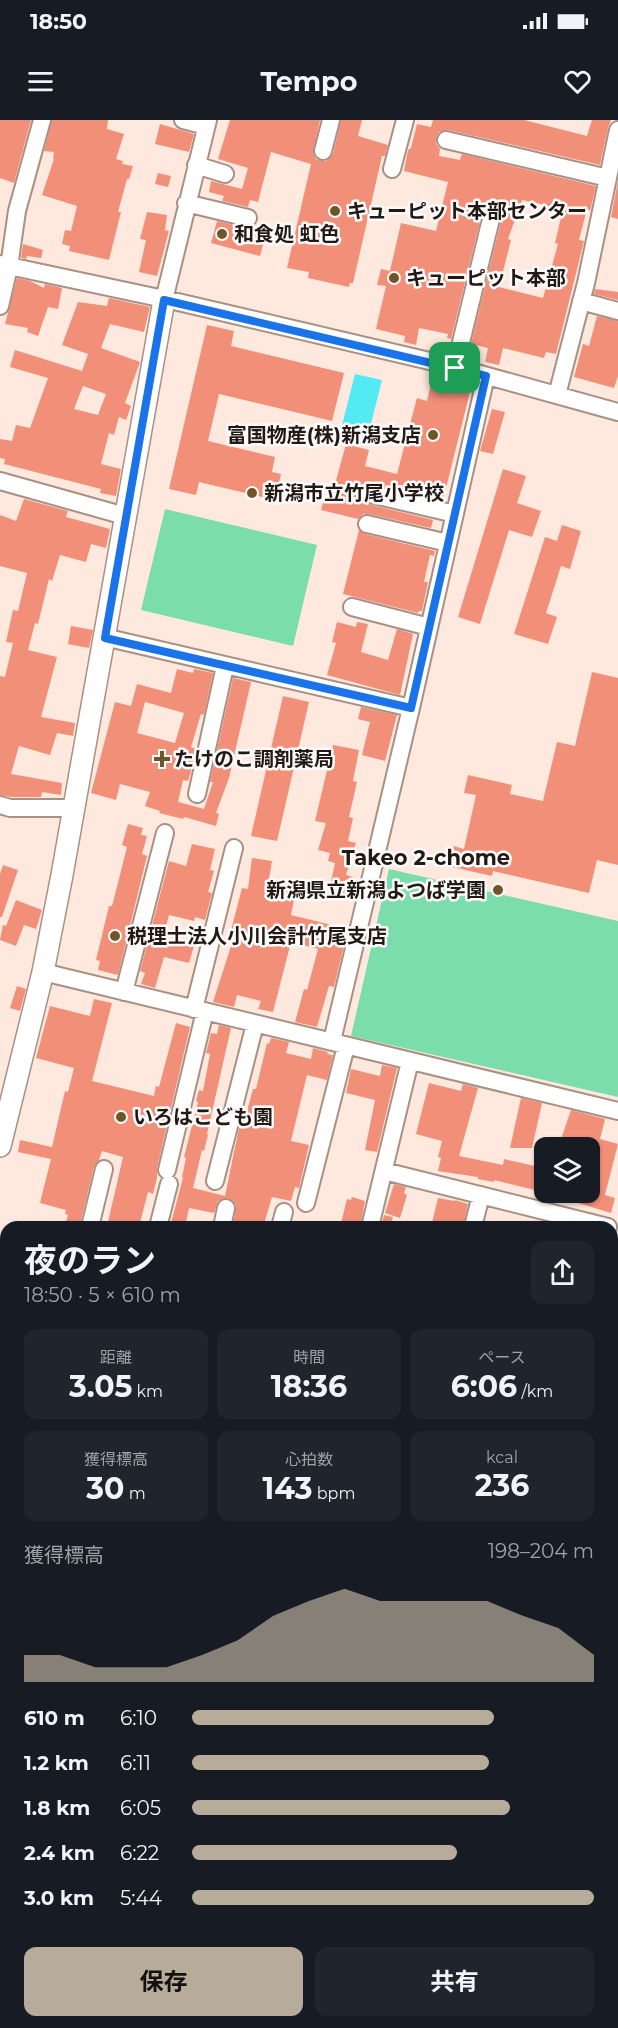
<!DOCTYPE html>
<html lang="ja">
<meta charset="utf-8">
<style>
body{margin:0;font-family:Montserrat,"Noto Sans JP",sans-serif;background:#20242c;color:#f1f3f6;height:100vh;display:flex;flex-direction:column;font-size:22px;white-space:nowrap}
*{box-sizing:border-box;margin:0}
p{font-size:20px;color:#9ea1a6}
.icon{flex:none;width:33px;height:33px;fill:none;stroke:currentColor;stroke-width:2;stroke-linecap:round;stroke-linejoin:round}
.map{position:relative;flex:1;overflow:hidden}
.side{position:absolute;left:0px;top:1101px;width:618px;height:807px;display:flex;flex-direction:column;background:#171b24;border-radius:18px 18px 0 0;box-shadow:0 2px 4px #0004}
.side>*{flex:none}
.controls{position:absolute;left:534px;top:1017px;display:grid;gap:12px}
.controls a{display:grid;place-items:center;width:66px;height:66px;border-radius:12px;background:#171b24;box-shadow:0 2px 4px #0004;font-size:30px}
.pin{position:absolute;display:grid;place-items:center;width:51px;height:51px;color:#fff;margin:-26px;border-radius:12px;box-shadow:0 3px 9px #0006}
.round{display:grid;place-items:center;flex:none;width:63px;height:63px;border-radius:12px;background:#20242c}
.head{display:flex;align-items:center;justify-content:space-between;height:102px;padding:0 24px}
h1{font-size:33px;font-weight:700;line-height:45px}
.metrics{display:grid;grid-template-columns:repeat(3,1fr);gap:9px;height:102px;padding:6px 24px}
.metrics div{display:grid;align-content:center;border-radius:12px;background:#20242c;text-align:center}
.metrics b{font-size:30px;font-weight:700}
.metrics small{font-size:16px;font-weight:400}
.metrics p{font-size:16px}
.chart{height:168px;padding:12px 24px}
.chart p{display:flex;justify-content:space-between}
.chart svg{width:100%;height:108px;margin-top:6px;fill:#b7ac99;opacity:.7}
.action{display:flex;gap:12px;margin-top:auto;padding:12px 24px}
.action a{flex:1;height:69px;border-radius:12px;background:#b7ac99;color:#111;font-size:24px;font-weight:700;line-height:69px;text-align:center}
.action a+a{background:#20242c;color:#f1f3f6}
ul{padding:0 24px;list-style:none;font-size:20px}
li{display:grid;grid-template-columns:96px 72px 1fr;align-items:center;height:45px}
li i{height:15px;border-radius:8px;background:#b7ac99}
.status{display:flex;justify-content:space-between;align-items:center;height:42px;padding:0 30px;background:#171b24;direction:ltr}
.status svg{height:16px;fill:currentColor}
header{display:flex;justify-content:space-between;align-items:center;height:78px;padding:0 24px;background:#171b24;font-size:27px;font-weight:700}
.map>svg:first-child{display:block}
.green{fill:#7bdcac}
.water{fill:#53eaf4}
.building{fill:#f28f78;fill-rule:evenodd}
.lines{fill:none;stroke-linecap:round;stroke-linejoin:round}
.minor-casing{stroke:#a99084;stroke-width:20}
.tertiary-casing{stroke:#a99084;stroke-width:24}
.primary-casing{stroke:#a99084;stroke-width:30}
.minor{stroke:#fff;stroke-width:16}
.tertiary{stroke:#fff;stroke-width:21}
.primary{stroke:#fff;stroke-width:27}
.route-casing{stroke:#fff;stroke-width:12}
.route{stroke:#1a73e8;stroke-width:8}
.poi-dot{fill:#705627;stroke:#fbfbfb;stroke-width:2}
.labels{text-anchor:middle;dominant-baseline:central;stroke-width:5;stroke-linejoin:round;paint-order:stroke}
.poi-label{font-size:20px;font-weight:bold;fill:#231914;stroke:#fbfbfb;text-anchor:start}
.neighbourhood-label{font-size:21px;font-weight:bold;fill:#231914;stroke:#fbfbfb}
</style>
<div class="status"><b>18:50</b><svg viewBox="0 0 49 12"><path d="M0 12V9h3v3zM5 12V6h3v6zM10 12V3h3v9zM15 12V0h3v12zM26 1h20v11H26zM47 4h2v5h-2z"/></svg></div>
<header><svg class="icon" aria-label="menu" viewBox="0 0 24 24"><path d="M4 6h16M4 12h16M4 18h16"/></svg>Tempo<svg class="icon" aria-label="heart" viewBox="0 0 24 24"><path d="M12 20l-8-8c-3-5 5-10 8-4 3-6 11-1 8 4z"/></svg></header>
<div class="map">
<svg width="618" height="1908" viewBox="0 0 618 1908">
<rect width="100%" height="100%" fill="#ffe9de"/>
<path class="green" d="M165,389L317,425L293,526L141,490Z
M389,749L618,801V977L351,916Z"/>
<path class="water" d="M355,254L382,260L368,316L341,309Z"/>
<path class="building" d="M0,0H31L14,63L0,58Z
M52,0H108L107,9L124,14L116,39L123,41L122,44L133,46L129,59H127L118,92H121L109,140L69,131L70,126L62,124L65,110L71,111L77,86L42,75L54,39H53L54,32L44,31Z
M230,0H320L313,33L316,39L321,41H326L333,34L341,0H362L358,16L388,25L385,36H382L353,163H350L349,167L308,158L309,152L287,148L311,44L271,32L258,82L250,80L248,87L222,81L224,76L209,72L211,61L242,69L248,48L218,39Z
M433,0H524L587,16L592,0H611L608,8L600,45L448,10L439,12L436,18V24L440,29L439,36L460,40L462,34L596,66L590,91L587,89L579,120L584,121L556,234L546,232L544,238L503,228L499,245L485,242L488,228L471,224L500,105L498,96L492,93L483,95L480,101L451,219L447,218L448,214L419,208L416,225L404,222L405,216L376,209L386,166L377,165L381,149L390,151L401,103L436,111L448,62L404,51L408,30L411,28L417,4L431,7ZM522,80L563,89L555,123L558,124L543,178L499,167L511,120L508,119Z
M160,4L194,14L189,32L155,24Z
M158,53L171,56L168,67L155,64Z
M618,61V99L611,97Z
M147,92L167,95L165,110L169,111L157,156L139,152L146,120L140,119Z
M217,101L246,108L254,107L267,110L260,136L211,123Z
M23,124L43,130L41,138L27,136L26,139L21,138Z
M17,158L30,161L44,168L45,164L62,168L58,189L48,187L38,216L27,212L28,208L5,204Z
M595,169L618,172V180L594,174Z
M109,178L150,187L144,212L110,204L101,228L140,242L125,283L131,286L126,300L119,297L114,315L109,313L101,344L121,349L116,376L100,373L101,369L4,344L5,339L0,338V319L12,321L16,305L30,308L48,258L10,247L15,230L82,251L88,234L62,225L78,182L107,186ZM83,266L106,274L98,295L74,289Z
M597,196L618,201V256L614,268L574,257L583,224L589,226Z
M207,205L234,211L231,226L344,253L332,301L219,274L208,321L275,337L272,352L281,354L275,380L199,362L196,375L169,369Z
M431,263L470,272L444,376L438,379L372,364L363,366L360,372L362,381L368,384L433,400L431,408L369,394H363L358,399L321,390L324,378L331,379L346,324L369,330L365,346L397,354L417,278L427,281Z
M492,289L505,292L493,334L480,331Z
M503,349L526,356L517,383L541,391L532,417L509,410L480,504L458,497Z
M24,379L68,391L66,397L110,409L106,428L91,424L86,442L60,435L52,461L49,459L38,504L35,503L28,530L57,537L41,597L75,603L73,616L57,613L50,635L19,626L11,654L62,663L61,675L42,672L41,677H11L0,675V556L5,557L13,523L6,522L13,490L18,491L27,453L0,446V395L16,401Z
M562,405L581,411L570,449L561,446L546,493L557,497L548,524L514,514L545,417L557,421Z
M359,410L365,414L435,431L434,436L430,435L424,462H428L422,491H419L418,493L343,474Z
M337,502L356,507L357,502L368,504L361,532L388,540L397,509L413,514L400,575L327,555L336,523L332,522Z
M71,506L93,510L89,528L68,524Z
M177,549L193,553L194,549L213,553L204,595L201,594L191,627L196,629L190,655L188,661L183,660L178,682L204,689L213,662H210L233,558L251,562L229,658L216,693L219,694L216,706L184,697L183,699L159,693L160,691L145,686L150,672L120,664L116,680L91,673L115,582L131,586L137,564L171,573ZM145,582L184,593L175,623L137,613Z
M592,552L618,558V745L597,740L589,773L493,751L492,756L448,746L453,726L464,729L476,675L464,673L468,655L512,665L510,674L543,681L557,622L575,626Z
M283,576L309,582L277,721L251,716Z
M361,587L397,595L385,641L362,635L370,602L358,599Z
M333,625L359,630L353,661L357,662L349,697L353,698L348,721L356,723L346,755L353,757L348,780L328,776L335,743L328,741L330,733L318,730L326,703L315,701Z
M128,704L143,708L141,715L147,716L142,734L147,736L118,855L98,850L100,841L96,840L109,786H112L122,747L127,727L122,725Z
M192,724L215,729L210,750L214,751L208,772L212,773L205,800L195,797L194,801L169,795L163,818L194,826L189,843L164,837L155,868L141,864L145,853L140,851L169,741L186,746Z
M252,738L272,741L269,759L297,766L291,795L348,809L334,867L329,866L317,907L295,902L304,869L307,870L318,829L291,822L273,892L258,889L261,881L237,875L234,887L213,882L232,823L228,822L242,768L248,769Z
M3,745L18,750L2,797H0V754Z
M16,780L42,790L36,809L24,805L16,826L0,820L3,805L6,806Z
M17,866L26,869L20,891L10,888Z
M94,879L112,883L92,961L154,976L156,966L159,967L176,903L190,907L157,1048V1058L153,1074L148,1072L139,1107H112V1103L108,1102L123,1037L102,1031L99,1040L94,1047L80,1105L66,1102L68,1095L65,1094L66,1090L40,1083L51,1039L18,1032L20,1020L52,1027L65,971L68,972L74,948L36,938L50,886L90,896Z
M219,905L231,908L207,1014L208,1015L204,1031L202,1030L193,1068L225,1076L239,1008L242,1009L253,969H256L267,923L269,924L271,918L289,922L286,933L311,939L313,928L328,932L327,934L333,935L327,960L307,955L291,1021L309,1025L299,1068L295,1067L291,1081L272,1077L264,1104L258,1102L257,1107L245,1103V1107H233L236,1085L233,1081L228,1078L218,1081L214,1093L189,1088L185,1107H170L183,1058L182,1057L186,1038L184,1037L198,982L196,981L199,970L203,971L210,934L206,933L211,913L217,914Z
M382,945L397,948L377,1032L365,1030L375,980L346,973L351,949L380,956Z
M429,963L461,971L463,964L478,968L459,1036L503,1045L504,1039L539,1047L538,1052L543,1053L539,1071L494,1060V1062L478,1059V1057L438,1051L441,1038L438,1037L442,1021L416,1014Z
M521,978L542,983L532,1028H510Z
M571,990L605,999L600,1019L618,1024L605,1075L615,1078L611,1093L575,1082L578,1072H590V1028H558Z
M394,1064L406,1067L404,1073L407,1075L400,1098L385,1093Z
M352,1077L365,1081L360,1107H340L347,1079L351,1080Z
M438,1078L455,1081V1080L468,1084L463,1107H431Z
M384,1095L393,1097L390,1107H381Z"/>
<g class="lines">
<g class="minor-casing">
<path id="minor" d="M183,0L206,6
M446,20L608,58
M323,31L331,0
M196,45L225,54
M392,49L405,0
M186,83L248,98
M0,144L178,182L455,247L618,292
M164,180L208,0
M581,181L618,191
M0,186L9,147L17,91L42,0
M455,247L490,103
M557,275L586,163L618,10
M0,361L125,396
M370,374L455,394
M367,404L448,423
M352,487L429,507
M104,517L411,588
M197,674L225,546
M0,685L10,688H73
M43,852L618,991
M124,872L165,713
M194,889L234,728
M332,921L411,588L486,256
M167,1050L205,891
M384,1051L608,1107
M215,1061L255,904
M306,1083L346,926
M90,1107L104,1049
M158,1107L169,1064
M222,1107L226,1088
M280,1107L284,1092
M370,1107L410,941
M473,1107L481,1075
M0,1189L6,1191
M612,1220L618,1221
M612,1307L618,1277
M612,1340L618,1341
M0,1370L6,1372
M0,1548L6,1549
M612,1692L618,1693
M1,1718L6,1697
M0,1752L6,1727
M612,1794L618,1769
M202,1908L203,1902
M312,1908L313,1902
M481,1908L483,1902
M570,1908L572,1902"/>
</g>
<g class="tertiary-casing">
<path id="tertiary" d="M0,1026L43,852L62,755L164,180"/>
</g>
<g class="primary-casing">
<path id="primary" d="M0,1888L6,1889
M59,1902L84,1908"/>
</g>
<use href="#minor" class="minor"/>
<use href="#tertiary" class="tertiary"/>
<use href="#primary" class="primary"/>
</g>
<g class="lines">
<g class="route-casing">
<path id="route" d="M164,180L486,256L411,588L105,518Z"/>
</g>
<use href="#route" class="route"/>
</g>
<g class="poi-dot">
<circle cx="335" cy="91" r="6"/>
<circle cx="222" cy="114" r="6"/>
<circle cx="394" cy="158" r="6"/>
<circle cx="433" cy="315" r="6"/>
<circle cx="252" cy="373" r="6"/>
<path d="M159 630h6v6h6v6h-6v6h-6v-6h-6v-6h6z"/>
<circle cx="498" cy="770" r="6"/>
<circle cx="115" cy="816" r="6"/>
<circle cx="121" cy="997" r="6"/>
</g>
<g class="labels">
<g class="poi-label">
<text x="347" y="91">キューピット本部センター</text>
<text x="234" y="114">和食処 虹色</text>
<text x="406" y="158">キューピット本部</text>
<text x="421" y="315" text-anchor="end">富国物産(株)新潟支店</text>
<text x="264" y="373">新潟市立竹尾小学校</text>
<text x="174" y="639">たけのこ調剤薬局</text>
<text x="486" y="770" text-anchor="end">新潟県立新潟よつば学園</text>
<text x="127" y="816">税理士法人小川会計竹尾支店</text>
<text x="133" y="997">いろはこども園</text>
</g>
<g class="neighbourhood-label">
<text x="426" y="737">Takeo 2-chome</text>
</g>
</g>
</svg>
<div class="controls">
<a><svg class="icon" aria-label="layers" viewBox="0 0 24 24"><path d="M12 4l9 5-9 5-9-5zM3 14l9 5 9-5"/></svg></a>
</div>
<div class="pin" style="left:455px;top:248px;background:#1e9e55"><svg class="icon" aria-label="arrive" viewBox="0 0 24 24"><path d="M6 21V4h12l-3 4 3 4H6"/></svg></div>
<section class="side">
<div class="head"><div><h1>夜のラン</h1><p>18:50 · 5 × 610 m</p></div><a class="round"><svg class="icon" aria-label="share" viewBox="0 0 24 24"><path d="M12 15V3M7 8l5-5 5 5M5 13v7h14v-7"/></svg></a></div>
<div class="metrics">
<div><p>距離</p><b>3.05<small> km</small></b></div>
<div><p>時間</p><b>18:36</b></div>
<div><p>ペース</p><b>6:06<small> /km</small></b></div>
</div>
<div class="metrics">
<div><p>獲得標高</p><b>30<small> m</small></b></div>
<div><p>心拍数</p><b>143<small> bpm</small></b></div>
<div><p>kcal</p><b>236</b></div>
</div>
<div class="chart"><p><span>獲得標高</span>198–204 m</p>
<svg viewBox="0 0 160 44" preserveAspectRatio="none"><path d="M0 44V33L10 33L20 38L30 38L40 38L50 33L60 27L70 17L80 11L90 6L100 11L110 11L120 11L130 11L140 17L150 22L160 33V44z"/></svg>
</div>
<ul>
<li><b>610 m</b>6:10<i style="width:75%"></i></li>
<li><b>1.2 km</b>6:11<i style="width:74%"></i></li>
<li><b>1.8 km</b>6:05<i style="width:79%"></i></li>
<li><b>2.4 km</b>6:22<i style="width:66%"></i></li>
<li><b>3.0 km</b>5:44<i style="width:100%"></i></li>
</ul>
<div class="action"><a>保存</a><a>共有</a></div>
</section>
</div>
